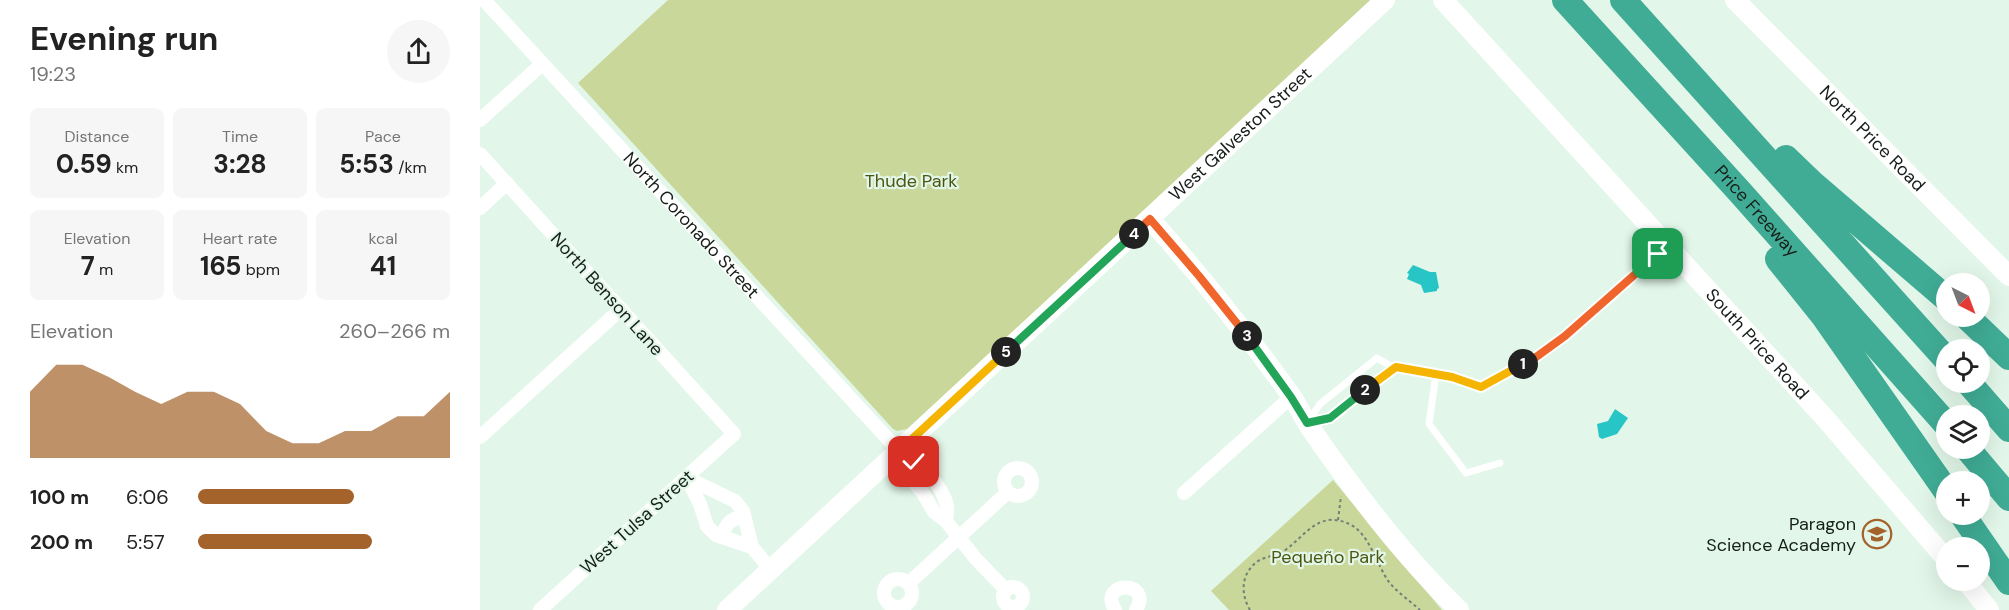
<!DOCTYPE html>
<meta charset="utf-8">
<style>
body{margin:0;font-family:"DM Sans",sans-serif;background:#f6f6f6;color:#222;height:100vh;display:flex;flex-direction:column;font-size:22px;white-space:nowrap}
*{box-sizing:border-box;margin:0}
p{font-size:20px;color:#767676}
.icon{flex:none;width:33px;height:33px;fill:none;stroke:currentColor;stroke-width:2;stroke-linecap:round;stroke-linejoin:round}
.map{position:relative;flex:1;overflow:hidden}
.drawer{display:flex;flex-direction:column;background:#fff;width:480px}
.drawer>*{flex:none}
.needle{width:39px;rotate:138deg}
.controls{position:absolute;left:1456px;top:273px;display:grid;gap:12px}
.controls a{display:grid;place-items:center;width:54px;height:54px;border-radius:50%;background:#fff;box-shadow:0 6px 24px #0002;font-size:30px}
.pin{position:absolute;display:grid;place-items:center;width:51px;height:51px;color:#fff;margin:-26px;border-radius:12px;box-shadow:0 3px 9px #0006}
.km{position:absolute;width:30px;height:30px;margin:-15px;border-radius:50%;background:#222;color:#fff;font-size:16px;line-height:30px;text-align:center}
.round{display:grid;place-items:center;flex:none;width:63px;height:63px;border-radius:32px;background:#f6f6f6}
.head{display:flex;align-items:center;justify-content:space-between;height:102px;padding:0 30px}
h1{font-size:33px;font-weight:700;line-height:45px}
.stats{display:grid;grid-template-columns:repeat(3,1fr);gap:9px;height:102px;padding:6px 30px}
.stats div{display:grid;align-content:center;border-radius:9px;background:#f6f6f6;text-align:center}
.stats b{font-size:26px;font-weight:700}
.stats small{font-size:16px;font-weight:400}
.stats p{font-size:16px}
.chart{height:168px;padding:12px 30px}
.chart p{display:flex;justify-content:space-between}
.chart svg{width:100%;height:108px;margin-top:6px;fill:#a3632b;opacity:.7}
ul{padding:0 30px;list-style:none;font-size:20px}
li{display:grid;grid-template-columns:96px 72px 1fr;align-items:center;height:45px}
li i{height:15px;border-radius:8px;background:#a3632b}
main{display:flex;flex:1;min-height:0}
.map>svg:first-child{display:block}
.green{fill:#cad79a}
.water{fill:#28c5c6}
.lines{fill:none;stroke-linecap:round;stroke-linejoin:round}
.path{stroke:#728077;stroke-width:2;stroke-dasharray:3 3;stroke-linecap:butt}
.lane{stroke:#fff;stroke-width:7}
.street{stroke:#fff;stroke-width:14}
.secondary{stroke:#fff;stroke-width:20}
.highway{stroke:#40ac95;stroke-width:26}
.split-1-casing{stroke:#fff;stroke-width:12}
.split-2-casing{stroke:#fff;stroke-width:12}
.split-3-casing{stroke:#fff;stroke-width:12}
.split-4-casing{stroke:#fff;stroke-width:12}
.split-5-casing{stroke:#fff;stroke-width:12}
.split-6-casing{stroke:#fff;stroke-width:12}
.split-1{stroke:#f0652b;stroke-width:8}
.split-2{stroke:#f5b400;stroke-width:8}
.split-3{stroke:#22a559;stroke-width:8}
.split-4{stroke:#f0652b;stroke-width:8}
.split-5{stroke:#22a559;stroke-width:8}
.split-6{stroke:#f5b400;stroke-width:8}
.labels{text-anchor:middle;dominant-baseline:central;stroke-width:4.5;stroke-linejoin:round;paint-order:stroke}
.street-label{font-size:18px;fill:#161e19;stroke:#e2f7e9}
.park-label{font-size:18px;fill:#4d5611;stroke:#e2f7e9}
.poi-label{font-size:18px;fill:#161e19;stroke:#e2f7e9;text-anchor:end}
</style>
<main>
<section class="drawer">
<div class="head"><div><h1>Evening run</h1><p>19:23</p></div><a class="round"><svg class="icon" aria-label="share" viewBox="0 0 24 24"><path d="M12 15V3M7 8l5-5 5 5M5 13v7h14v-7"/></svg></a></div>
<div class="stats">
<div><p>Distance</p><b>0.59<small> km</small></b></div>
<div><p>Time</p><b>3:28</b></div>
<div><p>Pace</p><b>5:53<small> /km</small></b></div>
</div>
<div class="stats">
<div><p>Elevation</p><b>7<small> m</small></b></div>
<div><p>Heart rate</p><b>165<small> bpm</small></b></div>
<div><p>kcal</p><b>41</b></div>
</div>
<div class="chart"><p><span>Elevation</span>260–266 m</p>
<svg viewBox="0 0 160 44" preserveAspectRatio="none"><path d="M0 44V17L10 6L20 6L30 11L40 17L50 22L60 17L70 17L80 22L90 33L100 38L110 38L120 33L130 33L140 27L150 27L160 17V44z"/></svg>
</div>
<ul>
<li><b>100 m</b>6:06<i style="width:62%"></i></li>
<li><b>200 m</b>5:57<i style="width:69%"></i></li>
</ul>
</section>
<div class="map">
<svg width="1529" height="610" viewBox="0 0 1529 610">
<rect width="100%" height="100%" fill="#e2f7e9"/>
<path class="green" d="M188,0H893L427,429L417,431L413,429L98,83Z
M853,480L962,610H749L731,591Z"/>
<path class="water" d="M933,265L950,272H956L959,288L957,289V291L944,293L941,285L927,279L929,274L927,273Z
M1135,409L1148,418L1137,434L1122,439L1119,437L1117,424L1128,421Z"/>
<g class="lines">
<path class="path" d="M858,520L861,496
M770,610C760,593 761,573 778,561C786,556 797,556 804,551C825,536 838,511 867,523C889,531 896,564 909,582C917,592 930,601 940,610"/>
<path class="lane" d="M956,374L949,424L986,473L1020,463
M828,421L840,404L897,358L909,365L972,377L1001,387L1026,372L1052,360L1085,336L1186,247
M828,423L850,418L916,367"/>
<g class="street">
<path id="s1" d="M4,0L419,451C438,465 462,482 467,506C468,511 466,517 466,521"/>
<path d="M0,120L62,64"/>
<path d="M0,154L254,434L60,610"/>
<path d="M0,208L27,183"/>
<path d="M0,437L141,309"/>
<path d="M419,451L428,475L443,493L454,512L466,521L496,559L526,590"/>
<circle cx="538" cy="482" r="14"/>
<path d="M704,493L811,397"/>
<path d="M242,537C246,524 250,518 264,517"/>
<path d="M272,547L236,535L227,526L220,504L207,478L255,501L263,511L272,547L291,570"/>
<circle cx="418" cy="593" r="14"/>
<path d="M429,583L528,492"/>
<circle cx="533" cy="597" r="10"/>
<path d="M635,610C617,580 674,580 656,610"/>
</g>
<g class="secondary">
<path id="s2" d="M963,0L1344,417L1467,560"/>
<path id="s3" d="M1255,0L1529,276"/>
<path d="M670,219C720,275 766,333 810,394C817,404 822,415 829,426C873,490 922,555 979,610"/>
<path d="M1485,580L1509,610"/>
<path id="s4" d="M247,610L905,0"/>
</g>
<g class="highway">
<path id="s5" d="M1085,0L1259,191L1467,425"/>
<path d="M1143,0L1467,360"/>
<path d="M1306,158L1332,183L1467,299"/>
<path d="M1298,259L1343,315L1467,492"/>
<path d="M1486,316L1529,357"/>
<path d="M1488,382L1529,429"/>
<path d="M1487,448L1529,498"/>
<path d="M1482,514L1529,582"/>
</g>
</g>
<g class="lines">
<g class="split-1-casing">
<path id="split-1" d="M1043,364L1052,360L1085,336L1178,254"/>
</g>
<g class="split-2-casing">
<path id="split-2" d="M885,390L916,367L972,377L1001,387L1043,364"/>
</g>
<g class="split-3-casing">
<path id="split-3" d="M767,336L811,397L827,423L850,418L885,390"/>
</g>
<g class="split-4-casing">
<path id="split-4" d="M654,234L670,219L719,276L767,336"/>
</g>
<g class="split-5-casing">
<path id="split-5" d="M526,352L654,234"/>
</g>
<g class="split-6-casing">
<path id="split-6" d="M434,462L419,451L526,352"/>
</g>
<use href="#split-1" class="split-1"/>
<use href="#split-2" class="split-2"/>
<use href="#split-3" class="split-3"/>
<use href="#split-4" class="split-4"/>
<use href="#split-5" class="split-5"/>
<use href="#split-6" class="split-6"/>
</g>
<defs>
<g id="school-ring" transform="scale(1.5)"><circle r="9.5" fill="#e2f7e9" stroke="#a3632b" stroke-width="1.5"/><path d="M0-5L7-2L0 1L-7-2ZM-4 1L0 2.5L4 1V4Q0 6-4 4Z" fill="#a3632b"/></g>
</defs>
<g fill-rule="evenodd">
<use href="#school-ring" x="1397" y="534"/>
</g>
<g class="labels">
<g class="street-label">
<text stroke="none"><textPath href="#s4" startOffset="700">West Galveston Street</textPath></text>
<text stroke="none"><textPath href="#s3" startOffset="195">North Price Road</textPath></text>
<text stroke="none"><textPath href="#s5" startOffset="285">Price Freeway</textPath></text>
<text stroke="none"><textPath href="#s1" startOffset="306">North Coronado Street</textPath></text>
<text transform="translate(127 294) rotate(48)">North Benson Lane</text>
<text stroke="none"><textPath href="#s2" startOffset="466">South Price Road</textPath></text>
<text transform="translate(157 522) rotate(-42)">West Tulsa Street</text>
</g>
<g class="park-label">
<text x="431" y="181">Thude Park</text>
<text x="848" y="557">Pequeño Park</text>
</g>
<g class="poi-label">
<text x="1376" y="524">Paragon<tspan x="1376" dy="21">Science Academy</tspan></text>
</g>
</g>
</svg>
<div class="controls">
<a><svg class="needle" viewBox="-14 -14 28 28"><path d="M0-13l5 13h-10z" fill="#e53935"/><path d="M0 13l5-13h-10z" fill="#767676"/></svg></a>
<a><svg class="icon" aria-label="locate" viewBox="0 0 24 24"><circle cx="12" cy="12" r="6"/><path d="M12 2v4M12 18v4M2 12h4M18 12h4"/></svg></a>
<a><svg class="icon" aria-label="layers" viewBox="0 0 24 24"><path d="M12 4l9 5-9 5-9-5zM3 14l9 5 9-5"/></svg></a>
<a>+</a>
<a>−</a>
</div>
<div class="pin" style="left:1178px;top:254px;background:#1e9e55"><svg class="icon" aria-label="arrive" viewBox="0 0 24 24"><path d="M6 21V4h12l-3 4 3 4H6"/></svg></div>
<div class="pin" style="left:434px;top:462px;background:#d93025"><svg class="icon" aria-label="check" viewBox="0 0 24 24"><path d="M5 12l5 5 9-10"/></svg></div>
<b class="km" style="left:1043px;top:364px">1</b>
<b class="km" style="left:885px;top:390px">2</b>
<b class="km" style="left:767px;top:336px">3</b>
<b class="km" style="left:654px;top:234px">4</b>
<b class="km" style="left:526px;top:352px">5</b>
</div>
</main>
